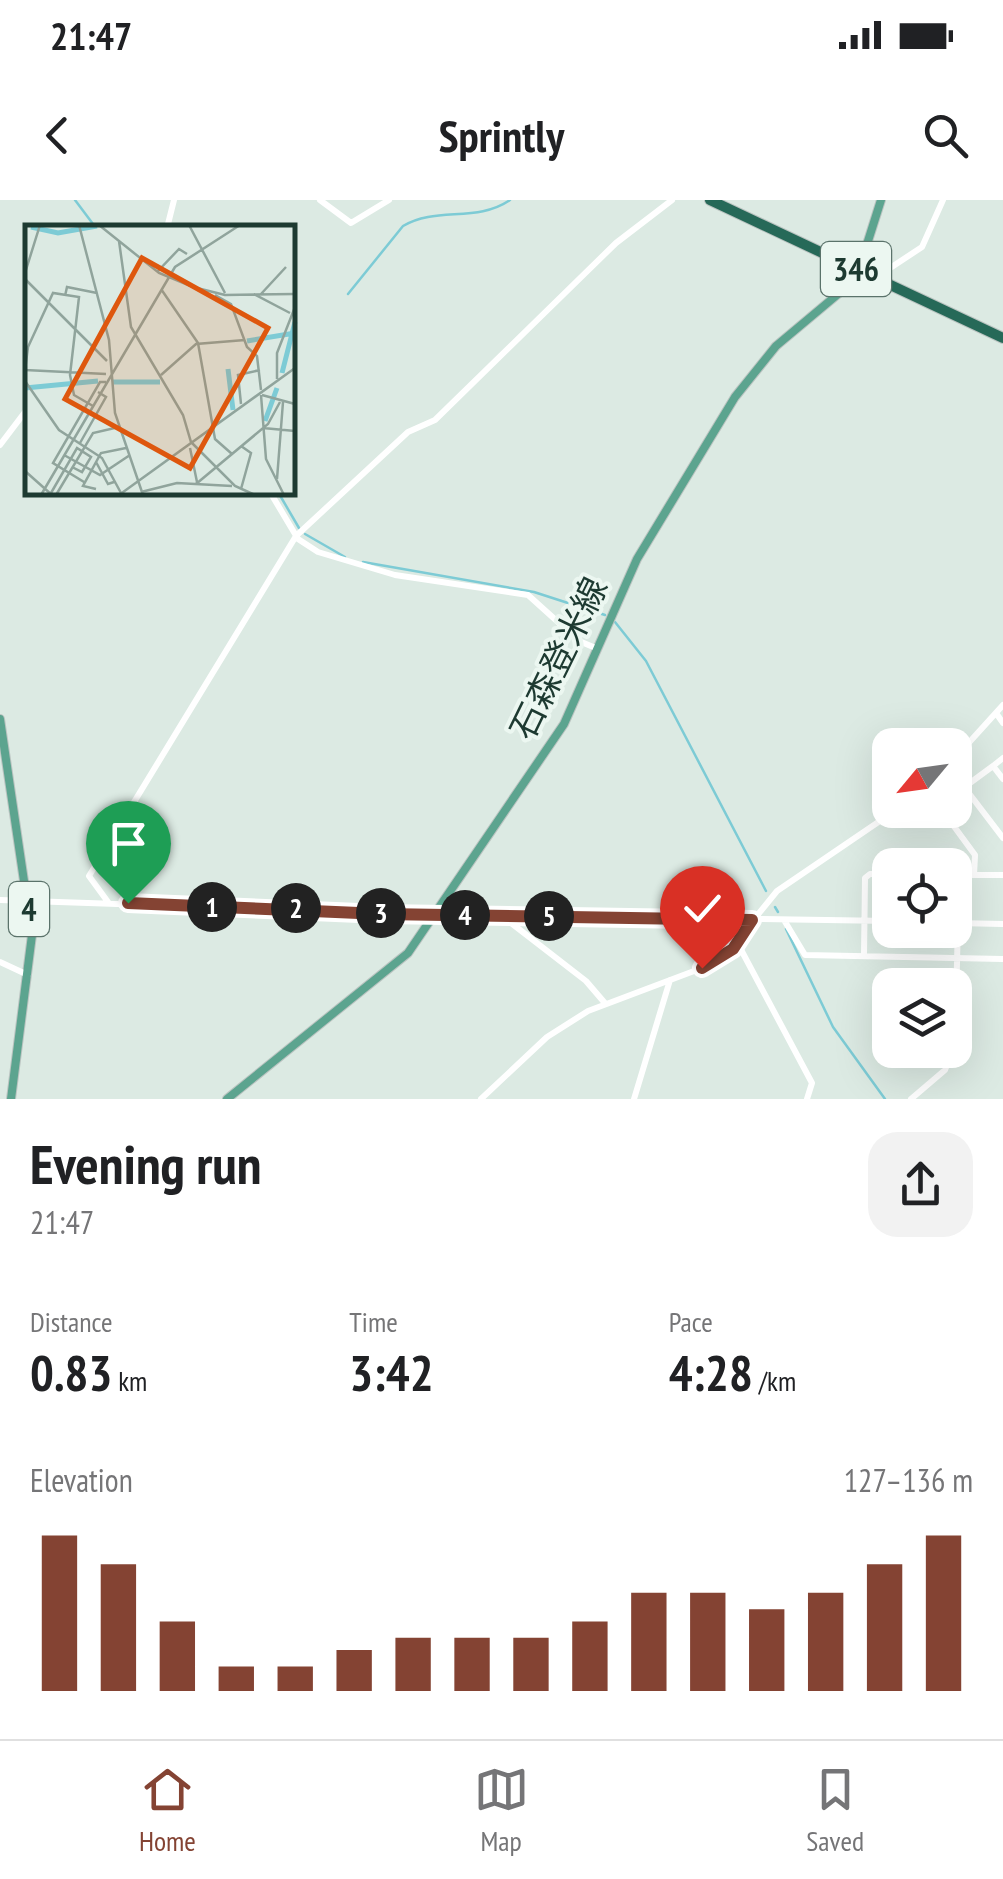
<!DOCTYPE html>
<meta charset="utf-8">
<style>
body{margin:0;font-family:"PT Sans Narrow","Noto Sans JP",sans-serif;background:#f2f2f2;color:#202124;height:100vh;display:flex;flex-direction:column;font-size:38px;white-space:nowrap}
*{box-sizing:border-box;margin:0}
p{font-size:32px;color:#757577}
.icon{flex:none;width:55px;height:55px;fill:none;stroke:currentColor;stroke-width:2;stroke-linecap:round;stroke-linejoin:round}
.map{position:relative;height:899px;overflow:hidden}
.drawer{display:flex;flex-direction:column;background:#fff;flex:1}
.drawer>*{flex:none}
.needle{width:65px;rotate:241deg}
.buttons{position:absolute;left:872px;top:528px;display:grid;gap:20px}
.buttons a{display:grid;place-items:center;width:100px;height:100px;border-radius:20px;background:#fff;box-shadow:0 10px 40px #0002;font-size:50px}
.pin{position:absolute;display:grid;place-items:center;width:85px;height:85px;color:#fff;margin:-102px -42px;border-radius:50% 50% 50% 0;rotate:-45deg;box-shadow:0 0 10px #0007}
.pin .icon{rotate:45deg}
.km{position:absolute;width:50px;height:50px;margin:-25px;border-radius:50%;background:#222;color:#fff;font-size:28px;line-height:50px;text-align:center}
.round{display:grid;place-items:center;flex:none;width:105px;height:105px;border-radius:30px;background:#f2f2f2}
.overview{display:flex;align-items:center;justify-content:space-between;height:170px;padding:0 30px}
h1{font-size:55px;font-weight:800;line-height:75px}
.metrics{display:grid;grid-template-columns:repeat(3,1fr);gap:15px;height:170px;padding:10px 30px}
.metrics div{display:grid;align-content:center}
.metrics b{font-size:50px;font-weight:800}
.metrics small{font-size:28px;font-weight:400}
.metrics p{font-size:28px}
.chart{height:280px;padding:20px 30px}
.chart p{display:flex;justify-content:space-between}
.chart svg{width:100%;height:180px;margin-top:10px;stroke:#844333;stroke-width:6}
.status{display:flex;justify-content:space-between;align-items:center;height:70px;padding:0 50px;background:#fff;direction:ltr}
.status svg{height:28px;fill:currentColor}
header{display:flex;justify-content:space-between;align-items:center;height:130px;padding:0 30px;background:#fff;font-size:45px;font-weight:800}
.tabs{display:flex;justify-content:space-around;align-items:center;height:140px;border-top:2px solid #e0e0e0;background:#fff;font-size:28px;color:#757577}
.tabs a{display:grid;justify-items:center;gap:5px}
.tabs .selected{color:#844333}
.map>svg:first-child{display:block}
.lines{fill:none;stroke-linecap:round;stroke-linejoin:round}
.stream{stroke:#7dcbd5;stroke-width:2.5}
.major-casing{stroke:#bbc4c1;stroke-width:10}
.highway-casing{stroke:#bbc4c1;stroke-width:12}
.minor{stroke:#fff;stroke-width:6}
.major{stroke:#5ca48f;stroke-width:8}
.highway{stroke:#266958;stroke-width:10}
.route-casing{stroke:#fff;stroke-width:20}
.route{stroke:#844333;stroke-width:12}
.labels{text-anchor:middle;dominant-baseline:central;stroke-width:8;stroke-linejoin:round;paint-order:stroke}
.shield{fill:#ecf7f1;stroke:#5b736b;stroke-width:2.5}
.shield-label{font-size:32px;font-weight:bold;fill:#1d3a31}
.street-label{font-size:35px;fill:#1d3a31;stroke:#ecf7f1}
.inset-river{fill:none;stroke:#7dcbd5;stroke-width:5}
.inset-road{fill:none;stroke:#90a49c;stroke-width:2.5}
.view{fill:#de570e;fill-opacity:0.15;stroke:#de570e;stroke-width:5}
.inset-edge{fill:none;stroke:#1d3a31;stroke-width:5}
</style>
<div class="status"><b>21:47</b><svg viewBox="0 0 49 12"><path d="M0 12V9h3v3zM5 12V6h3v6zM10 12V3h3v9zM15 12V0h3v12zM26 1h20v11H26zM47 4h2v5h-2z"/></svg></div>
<header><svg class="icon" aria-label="back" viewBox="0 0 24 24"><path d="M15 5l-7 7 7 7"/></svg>Sprintly<svg class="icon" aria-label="search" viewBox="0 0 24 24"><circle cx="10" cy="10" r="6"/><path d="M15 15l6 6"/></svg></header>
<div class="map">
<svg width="1003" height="899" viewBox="0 0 1003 899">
<rect width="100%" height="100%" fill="#dceae3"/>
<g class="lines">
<path class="stream" d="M75,0L96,28
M348,94L403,26C436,6 477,23 510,0
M278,292L299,328
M305,334L345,357
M363,362L534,392L605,415
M615,422L646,461L766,691
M775,707L778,712
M786,729L833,827L885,899"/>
<g class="major-casing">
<path id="major" d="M0,519L32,735L11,899
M227,899L408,753L564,524L637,359L735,197L776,146L856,79L881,0"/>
</g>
<g class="highway-casing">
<path id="highway" d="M710,0L1003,138"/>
</g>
<path class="minor" d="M320,0L351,23L389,0
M167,28L174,0
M875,78L922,47L943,0
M0,245L28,208
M270,292L298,339L318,352L395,375L528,395L579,441L598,449
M996,513L1003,523
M955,558L1003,505
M1003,558L993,566L1003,579
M955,575L1003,638
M955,594L993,566
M942,610L975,655L974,675
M955,675H1003
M0,700L382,713L890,721
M108,702L89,676L296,336L408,232L435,220L616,43L672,0
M502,716L586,781L604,802
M784,720L805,755L1003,759
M955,723L1003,724
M738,744L812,883L807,899
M864,756L865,678L870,674H890
M0,762L28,775
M955,841L958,723
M481,899L547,837L588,811L702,768L726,754L777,691L896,610
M634,899L670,780
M911,899L945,870L953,850"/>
<use href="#major" class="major"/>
<use href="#highway" class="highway"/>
</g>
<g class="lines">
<g class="route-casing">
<path id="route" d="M128,703L382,714L752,720L733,749L702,768"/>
</g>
<use href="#route" class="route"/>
</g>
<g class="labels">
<g class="shield">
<rect x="821" y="42" width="70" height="54" rx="8"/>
<rect x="9" y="682" width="40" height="54" rx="8"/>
</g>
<g class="shield-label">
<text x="856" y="69">346</text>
<text x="29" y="709">4</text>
</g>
<g class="street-label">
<text transform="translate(558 458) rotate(-64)">石森登米線</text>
</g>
</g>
<g transform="translate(25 25)">
<rect width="270" height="270" fill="#dceae3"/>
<path class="inset-river" d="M6,2L33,8L72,1M222,116L270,108M203,144L208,185M257,148L270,97M88,157H135M0,163L73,156M240,196L252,163"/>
<path class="inset-road" d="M54,0L84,115L90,188L118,270M74,0L134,48L168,62L200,70L270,69M164,0L200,68M94,16L106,102L158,190L166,217L210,261L230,270M132,47L154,24L162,29M0,48L15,0M0,54L82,136M136,64L173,118L190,214L207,229M229,69L265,88M236,69L261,42M190,70L206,79L222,122L232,131L236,165M40,71L42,62L72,68M0,145L3,122L28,68L54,72L45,150L49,170L68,181M0,145L81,149M136,150L171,119L220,115M252,154V128L270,82M0,156L34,205L77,233L96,268M236,170L241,234L259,270M237,170L270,179M216,179L213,150L235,145M238,203L270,206M55,218L81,172L73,167M216,221L226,228L216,264M165,223L172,257M39,230L75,250L105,230M71,237L83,259L89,257M0,246L27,270M252,254L258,177M59,257L28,238L75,157H81M171,259L243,199L255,177M71,264L58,261L76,228L101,223M116,267L152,258L207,261M26,268L52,223L66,232L57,247L47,242M16,270L150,42L215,0M31,270L68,208L94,202M94,270L270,143"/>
<path class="view" d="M117,33L243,103L165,243L40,174Z"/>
<rect width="270" height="270" class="inset-edge"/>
</g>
</svg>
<div class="buttons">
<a><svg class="needle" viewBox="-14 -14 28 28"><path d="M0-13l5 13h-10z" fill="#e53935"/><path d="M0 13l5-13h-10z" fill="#757577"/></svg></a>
<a><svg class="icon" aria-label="locate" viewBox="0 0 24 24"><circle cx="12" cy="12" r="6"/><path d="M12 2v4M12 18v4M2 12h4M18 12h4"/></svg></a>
<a><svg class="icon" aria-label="layers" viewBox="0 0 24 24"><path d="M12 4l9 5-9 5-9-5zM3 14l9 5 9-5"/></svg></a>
</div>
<div class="pin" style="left:128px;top:703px;background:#1e9e55"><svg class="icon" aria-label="arrive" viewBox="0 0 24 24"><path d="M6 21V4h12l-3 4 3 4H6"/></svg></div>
<div class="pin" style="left:702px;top:768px;background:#d93025"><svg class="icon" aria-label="check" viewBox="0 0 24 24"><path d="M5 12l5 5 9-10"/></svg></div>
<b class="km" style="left:212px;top:707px">1</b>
<b class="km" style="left:296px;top:708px">2</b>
<b class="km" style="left:381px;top:713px">3</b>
<b class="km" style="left:465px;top:715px">4</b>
<b class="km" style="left:549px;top:716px">5</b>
</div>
<section class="drawer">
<div class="overview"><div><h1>Evening run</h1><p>21:47</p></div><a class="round"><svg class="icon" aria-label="share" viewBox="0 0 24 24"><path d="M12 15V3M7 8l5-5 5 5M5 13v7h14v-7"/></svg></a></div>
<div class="metrics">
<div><p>Distance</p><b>0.83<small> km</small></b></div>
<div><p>Time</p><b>3:42</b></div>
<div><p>Pace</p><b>4:28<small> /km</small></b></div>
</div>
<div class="chart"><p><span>Elevation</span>127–136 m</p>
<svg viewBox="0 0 160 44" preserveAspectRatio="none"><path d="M5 44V6M15 44V13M25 44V27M35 44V38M45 44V38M55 44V34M65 44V31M75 44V31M85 44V31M95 44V27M105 44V20M115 44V20M125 44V24M135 44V20M145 44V13M155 44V6"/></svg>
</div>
</section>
<nav class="tabs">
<a class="selected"><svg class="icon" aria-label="home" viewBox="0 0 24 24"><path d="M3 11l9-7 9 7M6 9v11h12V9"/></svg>Home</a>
<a><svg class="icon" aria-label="map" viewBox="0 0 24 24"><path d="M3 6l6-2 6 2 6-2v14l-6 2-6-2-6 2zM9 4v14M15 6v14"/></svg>Map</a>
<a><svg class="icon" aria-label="saved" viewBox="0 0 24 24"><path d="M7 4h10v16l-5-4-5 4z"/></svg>Saved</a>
</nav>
